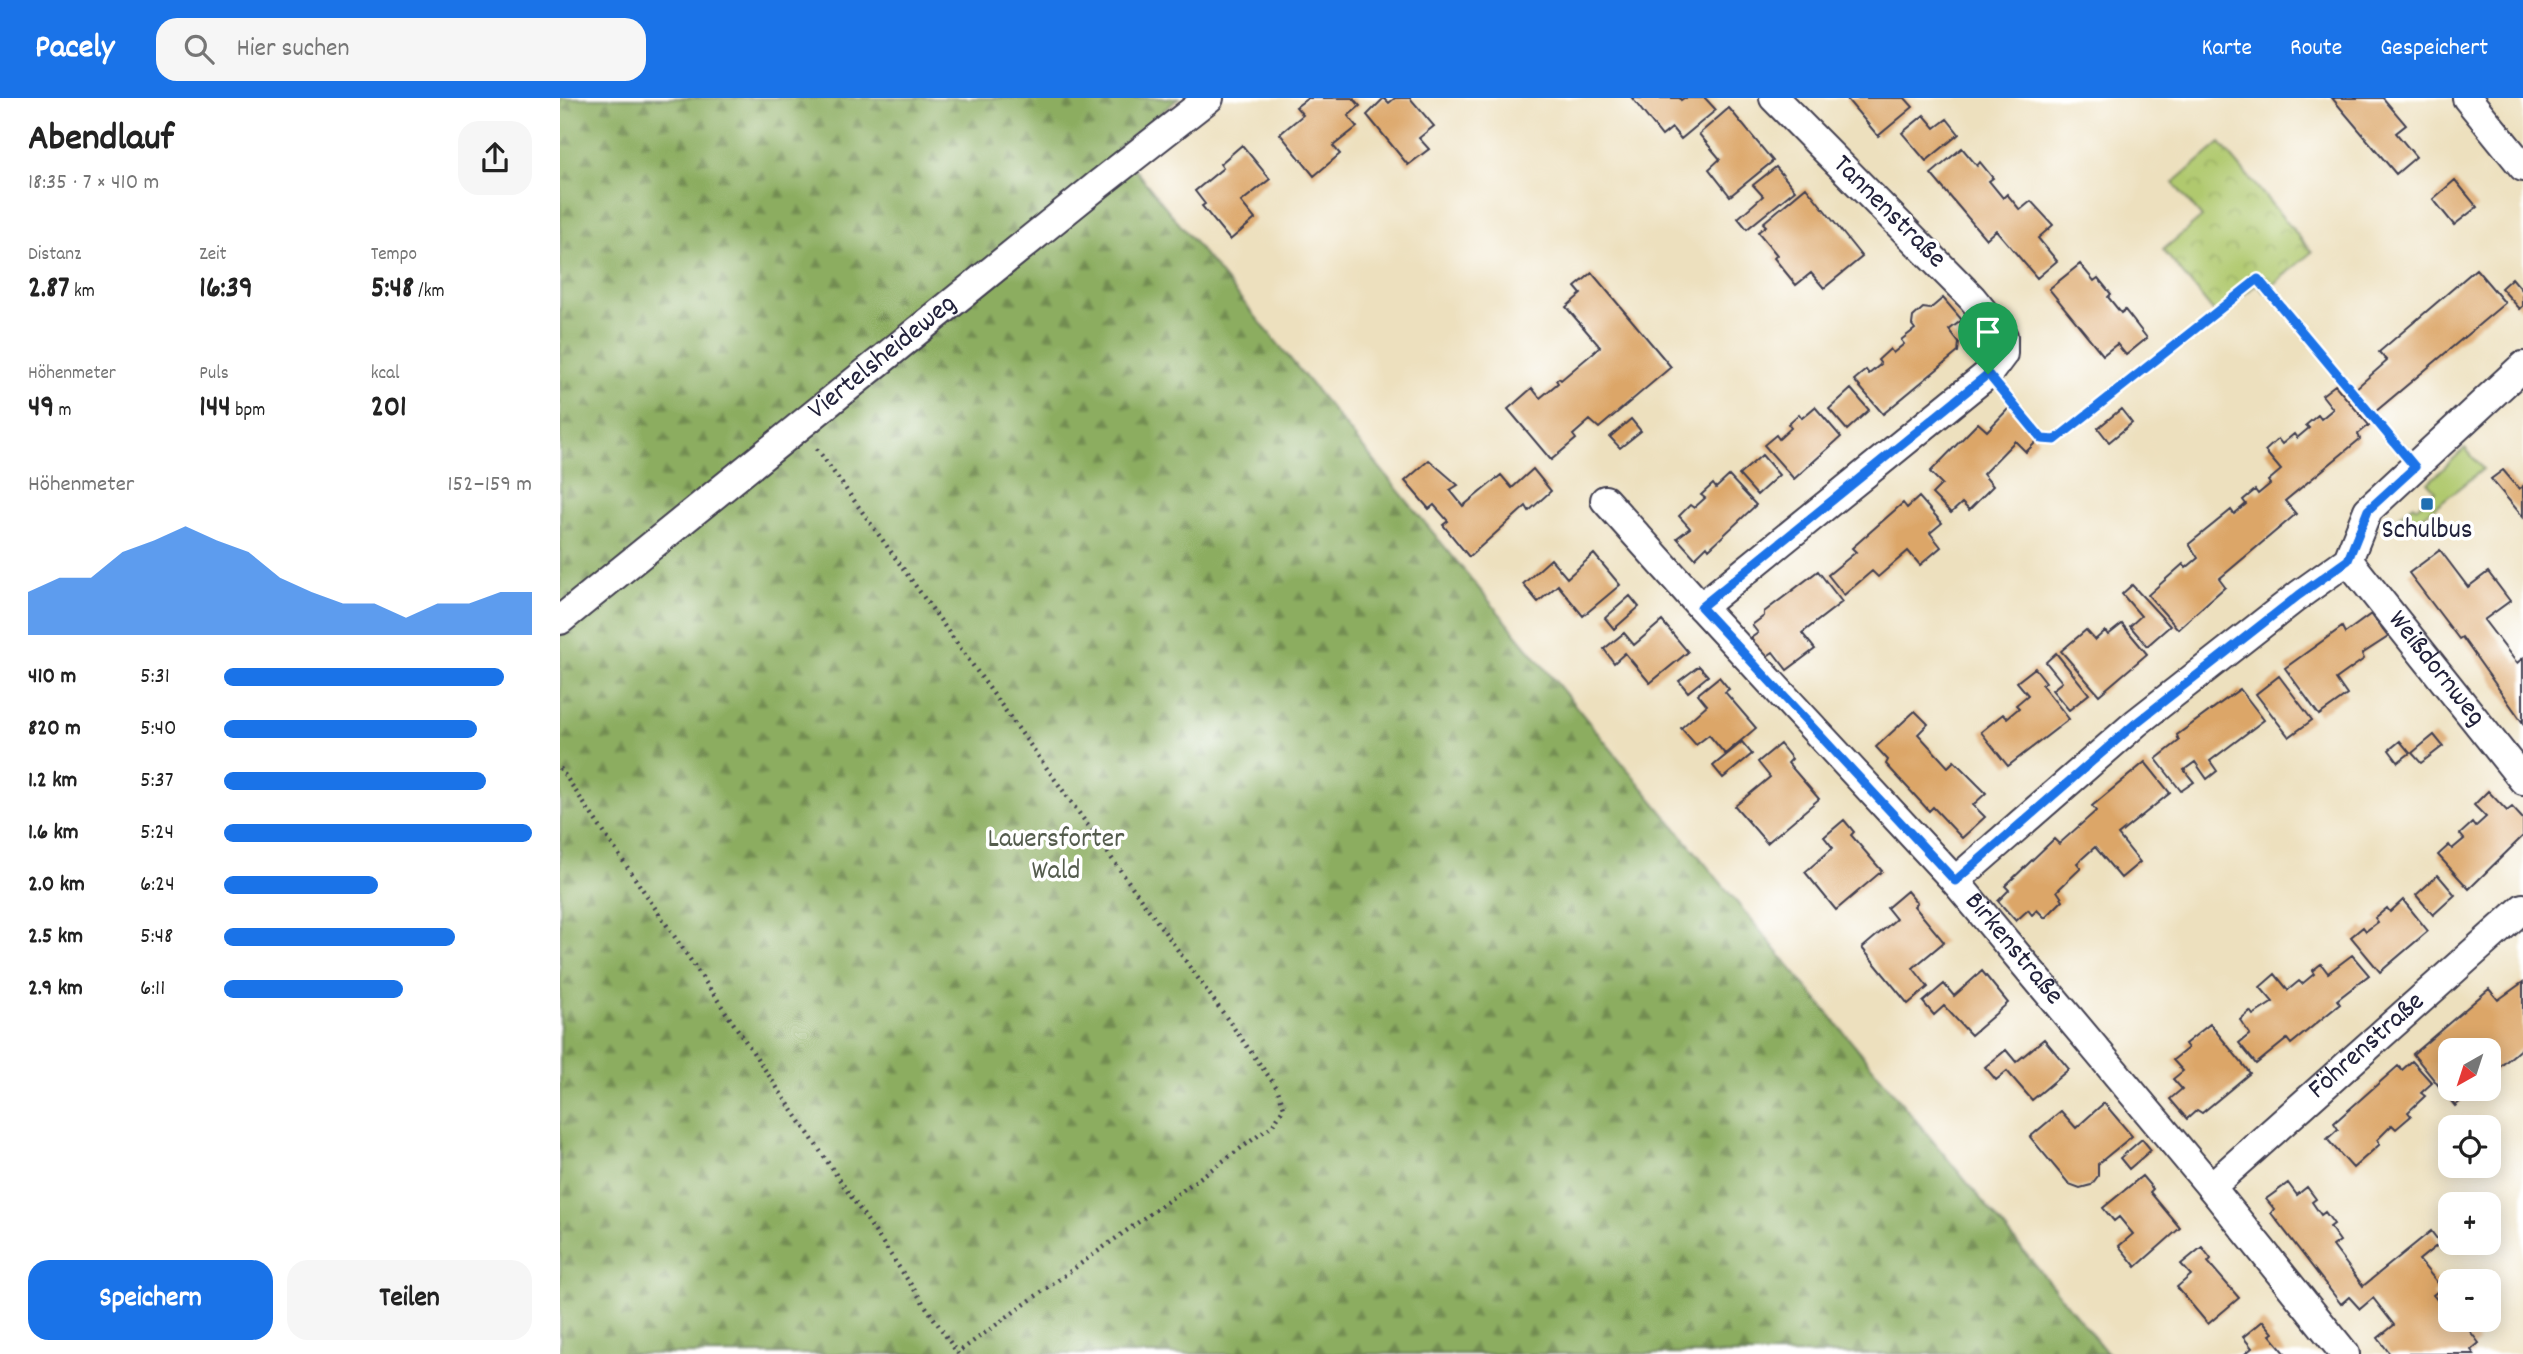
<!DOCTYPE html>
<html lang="de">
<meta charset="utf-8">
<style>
body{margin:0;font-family:Dekko,sans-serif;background:#f6f6f6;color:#222;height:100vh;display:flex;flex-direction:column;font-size:26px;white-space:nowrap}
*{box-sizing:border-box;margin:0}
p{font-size:23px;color:#767676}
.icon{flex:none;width:38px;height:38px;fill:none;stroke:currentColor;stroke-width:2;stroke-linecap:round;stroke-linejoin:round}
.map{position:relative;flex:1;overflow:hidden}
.sheet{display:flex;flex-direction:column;background:#fff;width:560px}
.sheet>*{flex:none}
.needle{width:46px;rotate:219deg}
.fabs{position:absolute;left:1878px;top:940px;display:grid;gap:14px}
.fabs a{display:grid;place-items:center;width:63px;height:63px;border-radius:14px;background:#fff;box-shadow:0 4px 18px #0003;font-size:35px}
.pin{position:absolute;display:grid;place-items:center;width:60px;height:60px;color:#fff;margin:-72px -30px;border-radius:50% 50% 50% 0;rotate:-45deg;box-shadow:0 0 7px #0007}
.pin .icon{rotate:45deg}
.round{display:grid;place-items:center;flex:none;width:74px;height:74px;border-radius:21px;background:#f6f6f6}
.summary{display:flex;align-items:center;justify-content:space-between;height:119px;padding:0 28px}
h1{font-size:38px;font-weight:800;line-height:52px}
.figures{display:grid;grid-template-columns:repeat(3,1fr);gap:10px;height:119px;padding:7px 28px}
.figures div{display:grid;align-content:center}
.figures b{font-size:30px;font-weight:800}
.figures small{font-size:19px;font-weight:400}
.figures p{font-size:19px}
.chart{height:196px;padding:14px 28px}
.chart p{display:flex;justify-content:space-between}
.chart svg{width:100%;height:126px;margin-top:7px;fill:#1a73e8;opacity:.7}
.button{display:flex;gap:14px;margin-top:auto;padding:14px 28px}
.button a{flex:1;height:80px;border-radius:21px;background:#1a73e8;color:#fff;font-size:28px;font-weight:800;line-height:80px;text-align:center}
.button a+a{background:#f6f6f6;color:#222}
ul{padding:0 28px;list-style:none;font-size:23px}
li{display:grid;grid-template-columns:112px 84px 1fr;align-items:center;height:52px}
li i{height:18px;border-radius:9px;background:#1a73e8}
header{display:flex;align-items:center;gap:42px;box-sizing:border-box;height:98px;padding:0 35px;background:#1a73e8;color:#fff}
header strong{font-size:33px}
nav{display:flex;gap:38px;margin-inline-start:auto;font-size:24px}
.search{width:490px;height:63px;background:#f6f6f6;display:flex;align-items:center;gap:18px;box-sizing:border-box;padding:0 24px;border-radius:21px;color:#767676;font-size:26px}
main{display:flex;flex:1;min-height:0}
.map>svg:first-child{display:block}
.grass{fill:#b0c96e;stroke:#697654;stroke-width:2}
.forest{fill:url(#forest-firs);stroke:#57684e;stroke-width:2}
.park{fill:url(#park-crowns);stroke:#697654;stroke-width:2}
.building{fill:#dca668}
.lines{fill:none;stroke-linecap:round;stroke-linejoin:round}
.street-casing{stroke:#403e4f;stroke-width:32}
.path{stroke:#403e4f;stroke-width:4.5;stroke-dasharray:2 5;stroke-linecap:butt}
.street{stroke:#fff;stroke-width:28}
.route-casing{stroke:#fff;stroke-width:14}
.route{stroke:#1a73e8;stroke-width:9}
.poi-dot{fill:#1f6fb2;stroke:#fff;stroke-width:2.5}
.labels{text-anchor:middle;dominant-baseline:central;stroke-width:7;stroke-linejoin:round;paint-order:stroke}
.street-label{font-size:28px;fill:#22223b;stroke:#fff}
.poi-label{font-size:28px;fill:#22223b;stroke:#fff}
.park-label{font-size:28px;fill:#545c4d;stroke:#fff}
</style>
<header>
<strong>Pacely</strong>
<div class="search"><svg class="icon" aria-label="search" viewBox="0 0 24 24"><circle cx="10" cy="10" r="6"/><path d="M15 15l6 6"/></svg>Hier suchen</div>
<nav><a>Karte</a><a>Route</a><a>Gespeichert</a></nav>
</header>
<main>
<section class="sheet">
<div class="summary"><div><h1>Abendlauf</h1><p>18:35 · 7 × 410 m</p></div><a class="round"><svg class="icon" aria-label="share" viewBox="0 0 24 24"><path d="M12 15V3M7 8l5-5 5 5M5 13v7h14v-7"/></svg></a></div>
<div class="figures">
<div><p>Distanz</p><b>2.87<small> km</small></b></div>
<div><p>Zeit</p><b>16:39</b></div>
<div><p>Tempo</p><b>5:48<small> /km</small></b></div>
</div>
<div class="figures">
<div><p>Höhenmeter</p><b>49<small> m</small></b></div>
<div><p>Puls</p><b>144<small> bpm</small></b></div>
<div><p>kcal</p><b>201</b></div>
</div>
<div class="chart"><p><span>Höhenmeter</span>152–159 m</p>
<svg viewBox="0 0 160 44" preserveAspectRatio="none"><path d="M0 44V29L10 24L20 24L30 15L40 11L50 6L60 11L70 15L80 24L90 29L100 33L110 33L120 38L130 33L140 33L150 29L160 29V44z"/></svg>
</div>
<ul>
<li><b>410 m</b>5:31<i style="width:91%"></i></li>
<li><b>820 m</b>5:40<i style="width:82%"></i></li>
<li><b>1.2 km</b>5:37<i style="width:85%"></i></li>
<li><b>1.6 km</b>5:24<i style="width:100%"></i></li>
<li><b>2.0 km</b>6:24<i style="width:50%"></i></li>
<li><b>2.5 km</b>5:48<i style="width:75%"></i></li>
<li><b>2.9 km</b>6:11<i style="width:58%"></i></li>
</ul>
<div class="button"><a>Speichern</a><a>Teilen</a></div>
</section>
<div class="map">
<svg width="1963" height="1256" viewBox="0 0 1963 1256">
<defs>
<pattern id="forest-firs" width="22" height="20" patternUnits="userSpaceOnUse" patternTransform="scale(1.75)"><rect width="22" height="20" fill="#8cad61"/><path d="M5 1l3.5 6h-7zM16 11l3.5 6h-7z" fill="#728c51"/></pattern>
<pattern id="park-crowns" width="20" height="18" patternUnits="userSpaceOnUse" patternTransform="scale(1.75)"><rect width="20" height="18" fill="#b0c96e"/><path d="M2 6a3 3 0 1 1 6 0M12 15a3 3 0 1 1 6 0" fill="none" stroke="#97ac60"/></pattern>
</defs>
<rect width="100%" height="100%" fill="#fff"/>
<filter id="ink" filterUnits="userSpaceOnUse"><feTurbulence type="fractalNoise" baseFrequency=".0143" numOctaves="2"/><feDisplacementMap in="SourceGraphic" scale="14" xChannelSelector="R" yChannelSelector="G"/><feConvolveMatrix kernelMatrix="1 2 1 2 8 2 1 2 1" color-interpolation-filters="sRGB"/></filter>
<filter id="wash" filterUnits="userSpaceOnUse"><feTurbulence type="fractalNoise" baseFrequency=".00686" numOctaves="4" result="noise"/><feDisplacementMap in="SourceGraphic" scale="28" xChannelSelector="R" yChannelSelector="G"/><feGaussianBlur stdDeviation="1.57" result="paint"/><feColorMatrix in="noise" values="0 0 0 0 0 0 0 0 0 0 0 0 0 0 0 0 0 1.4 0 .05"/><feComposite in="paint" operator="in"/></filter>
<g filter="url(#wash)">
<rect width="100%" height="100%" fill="#ede0be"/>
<path class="grass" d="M1905,350L1923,371L1851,428L1840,417L1853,406L1856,409L1875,393L1868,385Z"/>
<path class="forest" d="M0,0H619L557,50L1548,1256H0Z"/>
<path class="park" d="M1660,45L1752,154L1704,194L1697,186L1657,218L1603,152L1642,119L1613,85Z"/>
<g id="blocks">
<path class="building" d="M748,0H793L800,8L788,18L797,29L773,48L780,56L754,78L720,36L743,17L736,9Z
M824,0L829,5L835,0H850L874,28L859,40L869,51L848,67L807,17Z
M1072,0H1120L1121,2L1124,0H1145L1156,12L1121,41L1112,30L1102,38Z
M1286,0H1345L1353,9L1318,38Z
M1772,0H1823L1846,27L1836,35L1856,59L1836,76Z
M1169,10L1213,63L1170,98L1149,71L1160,61L1139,36Z
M1364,17L1375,30L1387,21L1399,36L1366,63L1342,35Z
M682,47L710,81L681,104L695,121L670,142L642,108L645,106L635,93L663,70L660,66Z
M1402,50L1417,68L1420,64L1433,80L1429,83L1443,100L1447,96L1460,112L1471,103L1493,127L1478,140L1497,163L1477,180L1436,132L1426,141L1371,76Z
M1216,69L1235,92L1187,131L1178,120L1203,98L1193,87Z
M1895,82L1917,109L1894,127L1873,101Z
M1246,89L1302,159L1264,190L1251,175L1236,187L1214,160L1217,157L1198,134L1206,128L1203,125Z
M1520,166L1534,183L1538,180L1551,196L1548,199L1561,215L1565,212L1587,240L1566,257L1557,246L1543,257L1489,191Z
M1916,171L1945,205L1815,314L1795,291L1827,263L1819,254Z
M1032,175L1111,269L1039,330L1030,322L1013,337L1016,341L991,362L948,311L972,290L980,300L998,285L996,282L999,280L1001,282L1040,249L1006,209L1021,196L1015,189Z
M1952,180L1963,193V208L1960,211L1941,190Z
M1383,200L1402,222L1389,232L1399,245L1398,254L1323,316L1294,282L1306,272L1309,276L1321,266L1318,262L1330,251L1333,255L1344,246L1341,242L1355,231L1352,227L1353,219L1363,210L1370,211Z
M1775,287L1809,327L1798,336L1800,341L1725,403L1736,416L1659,481L1665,489L1618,531L1588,497L1623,466L1626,470L1638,460L1629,446L1671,412L1674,416L1686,406L1683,402L1695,392L1698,396L1710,386L1708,383L1721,372L1705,353L1718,341L1722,346L1734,336L1737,340L1749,330L1746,327L1758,317L1761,321L1773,311L1762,297Z
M1291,291L1309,312L1287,332L1269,311Z
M1255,309L1281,339L1234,381L1204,347L1216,337L1219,341L1231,330L1228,326L1239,316L1242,320Z
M1450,309L1478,342L1466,354L1455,343L1423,376L1433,388L1409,412L1402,405L1391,415L1372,396L1382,386L1370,374L1418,325L1427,333Z
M1561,311L1572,325L1549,344L1538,330Z
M1071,321L1081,333L1060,350L1050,339Z
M1202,357L1219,377L1197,397L1179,377Z
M869,362L898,387L890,392L903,408L941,377L952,390L973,371L991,393L969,413L966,408L909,459L883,427L888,423L874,407L869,411L845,383Z
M1943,372L1959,391L1963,388V419L1931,381Z
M1169,378L1196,407L1149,451L1147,448L1135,460L1117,440L1130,430L1119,418L1130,407L1134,410L1145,400L1141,397L1153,386L1156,390Z
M1359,399L1382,425L1370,435L1381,449L1360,467L1348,453L1318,479L1312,473L1284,497L1268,477L1296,454L1292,450L1343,405L1347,410Z
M1880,452L1908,489L1928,474L1950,503L1924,522L1957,565L1963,560V625L1902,539L1899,541L1849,475Z
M1034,456L1060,487L1023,518L998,487L978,504L963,486L991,461L1007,480Z
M1258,473L1282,504L1242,535L1255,551L1227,572L1213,554L1203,561L1188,542L1198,535L1192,527L1204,518V514Z
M1572,487L1610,528L1587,548L1570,528L1581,518L1562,496Z
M1070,498L1079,509L1054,531L1045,520Z
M1811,516L1828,539L1802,556L1804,561L1776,581L1787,597L1759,617L1725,570L1782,529L1785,535Z
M1102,523L1128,554L1090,585L1065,555L1054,565L1044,551L1064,535L1074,547Z
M1562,526L1587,556L1539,597L1501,553L1526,532L1535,542L1545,533L1548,537Z
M1496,555L1529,596L1509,612L1492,592L1502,584L1486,564Z
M1139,568L1148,578L1128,594L1119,583Z
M1475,570L1486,584L1482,587L1509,621L1448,668L1421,634L1443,616L1447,620L1459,610L1456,607L1468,597L1457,584Z
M1719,578L1752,622L1729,639L1696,596Z
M1159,579L1169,591L1165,594L1196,630L1165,656L1149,637L1136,647L1121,630L1147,607L1138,596Z
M1680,591L1704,622L1650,663L1657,673L1647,681L1635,664L1624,672L1634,684L1621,693L1596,661L1619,643L1617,637Z
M1355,613L1368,626L1358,636L1388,669L1394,663L1426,695L1413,707L1425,719L1402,740L1373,709L1369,713L1326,666L1328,662L1316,649Z
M1874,637L1883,648L1861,665L1852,655Z
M1840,643L1850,655L1838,664L1829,652Z
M1182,644L1192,656L1163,680L1153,668Z
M1220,646L1232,661L1228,665L1259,701L1207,745L1175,708L1210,679L1198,664Z
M1585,664L1610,695L1558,737L1580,764L1561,780L1535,749L1517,765L1521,770L1497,793L1503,802L1485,820L1477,812L1472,817L1468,812L1456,823L1438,803L1449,792L1445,788L1494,741L1499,746L1536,713L1532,708Z
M1928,693L1947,713L1952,709L1963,721V738L1909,791L1878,757L1889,747L1892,751L1904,741L1900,736L1912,725L1915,729L1926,719L1914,707Z
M1284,722L1294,734L1291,737L1322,773L1276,812L1245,774L1273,750L1264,739Z
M1878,777L1895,797L1873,817L1856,797Z
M1347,793L1357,805L1354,808L1384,844L1353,870L1368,889L1348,906L1302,850L1336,821L1327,810Z
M1843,802L1868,833L1820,874L1791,839L1803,829L1806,833L1818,824L1815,820L1827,810L1830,814Z
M1792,857L1809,877L1777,902L1780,906L1731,946L1727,941L1696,966L1679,945L1690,936L1680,922L1690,913L1693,917L1713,904L1700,889L1715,876L1728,892L1739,883L1742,886L1754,876L1752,873L1761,866L1768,875Z
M1422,873L1448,905L1411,937L1384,908L1374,917L1363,904L1384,886L1394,898Z
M1963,884V949L1928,979V952H1890V990H1916L1895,1008L1853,956L1929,891L1938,902Z
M1650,926L1690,975L1642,1015L1637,1012L1627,1021L1610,1001L1622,991L1613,981L1623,973L1613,962L1628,950L1625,946Z
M1484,941L1509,971L1472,1002L1447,973L1436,982L1425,969L1446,952L1456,964Z
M1852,963L1872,985L1861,995L1865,998L1848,1014L1851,1018L1836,1031L1832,1027L1817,1042L1820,1046L1793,1070L1767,1041L1778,1031L1774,1025L1838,968L1842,972Z
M1544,1005L1572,1038L1538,1066V1078L1531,1087L1520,1090L1509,1086L1470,1039L1501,1013L1516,1030Z
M1582,1041L1591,1052L1569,1071L1560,1060Z
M1582,1078L1593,1091L1590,1094L1620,1130L1576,1169L1559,1148L1573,1136L1559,1119L1554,1123L1543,1110Z
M1728,1085L1737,1097L1747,1089L1756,1101L1752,1104L1761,1117L1765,1114L1774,1126L1770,1129L1780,1143L1773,1148L1803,1188L1871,1133L1880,1145L1859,1162L1882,1190L1873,1197L1890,1217V1222L1896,1225L1900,1222H1909L1914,1228L1909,1232L1919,1245L1911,1252L1914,1256H1830L1818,1240L1834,1227L1813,1200L1800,1211L1789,1199L1781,1206L1711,1115L1714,1111L1706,1101Z
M1642,1149L1651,1161L1648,1164L1679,1200L1648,1226L1617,1189L1631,1177L1621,1166Z
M1703,1223L1713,1235L1710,1237L1726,1256H1685L1692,1250L1683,1239Z"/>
</g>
</g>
<g filter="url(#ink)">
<use href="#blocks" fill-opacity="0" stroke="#403e4f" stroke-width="2"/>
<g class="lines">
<g class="street-casing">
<g id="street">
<path d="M1907,0L1963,69"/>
<path id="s1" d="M1045,402L1141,509L1395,783L1651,1089L1785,1256"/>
<path id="s2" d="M1788,462L1963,682"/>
<path d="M1141,509L1428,276L1443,256V238L1412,200L1214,0"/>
<path id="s3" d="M0,522L539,86L649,0"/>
<path d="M1395,783L1576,625L1739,497L1788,462L1808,412L1963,268"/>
<path id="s4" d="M1651,1089L1963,810"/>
</g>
</g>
<path class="path" d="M1446,298L1482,341L1495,342L1698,181L1836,347
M257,351L717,990L724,1009L713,1027L397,1255
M0,670L398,1256"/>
<use href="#street" class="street"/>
</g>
</g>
<g class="lines" filter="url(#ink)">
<g class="route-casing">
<path id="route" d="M1698,181L1855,369L1808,412L1788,462L1739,497L1576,625L1395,783L1141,509L1428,276L1482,341L1495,342Z"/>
</g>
<use href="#route" class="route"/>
</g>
<rect class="poi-dot" x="1860" y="399" width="14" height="14" rx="3.5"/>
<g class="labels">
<g class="street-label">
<text transform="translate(1328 115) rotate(45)">Tannenstraße</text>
<text stroke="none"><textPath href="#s3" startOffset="416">Viertelsheideweg</textPath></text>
<text stroke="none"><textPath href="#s2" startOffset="140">Weißdornweg</textPath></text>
<text stroke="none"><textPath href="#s1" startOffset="607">Birkenstraße</textPath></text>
<text stroke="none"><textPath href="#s4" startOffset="210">Föhrenstraße</textPath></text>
</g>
<g class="poi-label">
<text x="1867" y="434">Schulbus</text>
</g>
<g class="park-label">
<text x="496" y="743">Lauersforter<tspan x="496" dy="32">Wald</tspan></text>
</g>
</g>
</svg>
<div class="fabs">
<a><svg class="needle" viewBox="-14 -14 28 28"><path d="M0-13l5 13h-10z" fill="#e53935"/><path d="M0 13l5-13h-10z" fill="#767676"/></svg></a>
<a><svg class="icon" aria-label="locate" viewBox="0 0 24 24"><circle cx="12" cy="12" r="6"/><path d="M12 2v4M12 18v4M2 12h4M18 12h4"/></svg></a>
<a>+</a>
<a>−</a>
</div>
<div class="pin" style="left:1428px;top:276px;background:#1e9e55"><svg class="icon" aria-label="arrive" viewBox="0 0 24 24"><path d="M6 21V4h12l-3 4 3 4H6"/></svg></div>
</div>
</main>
